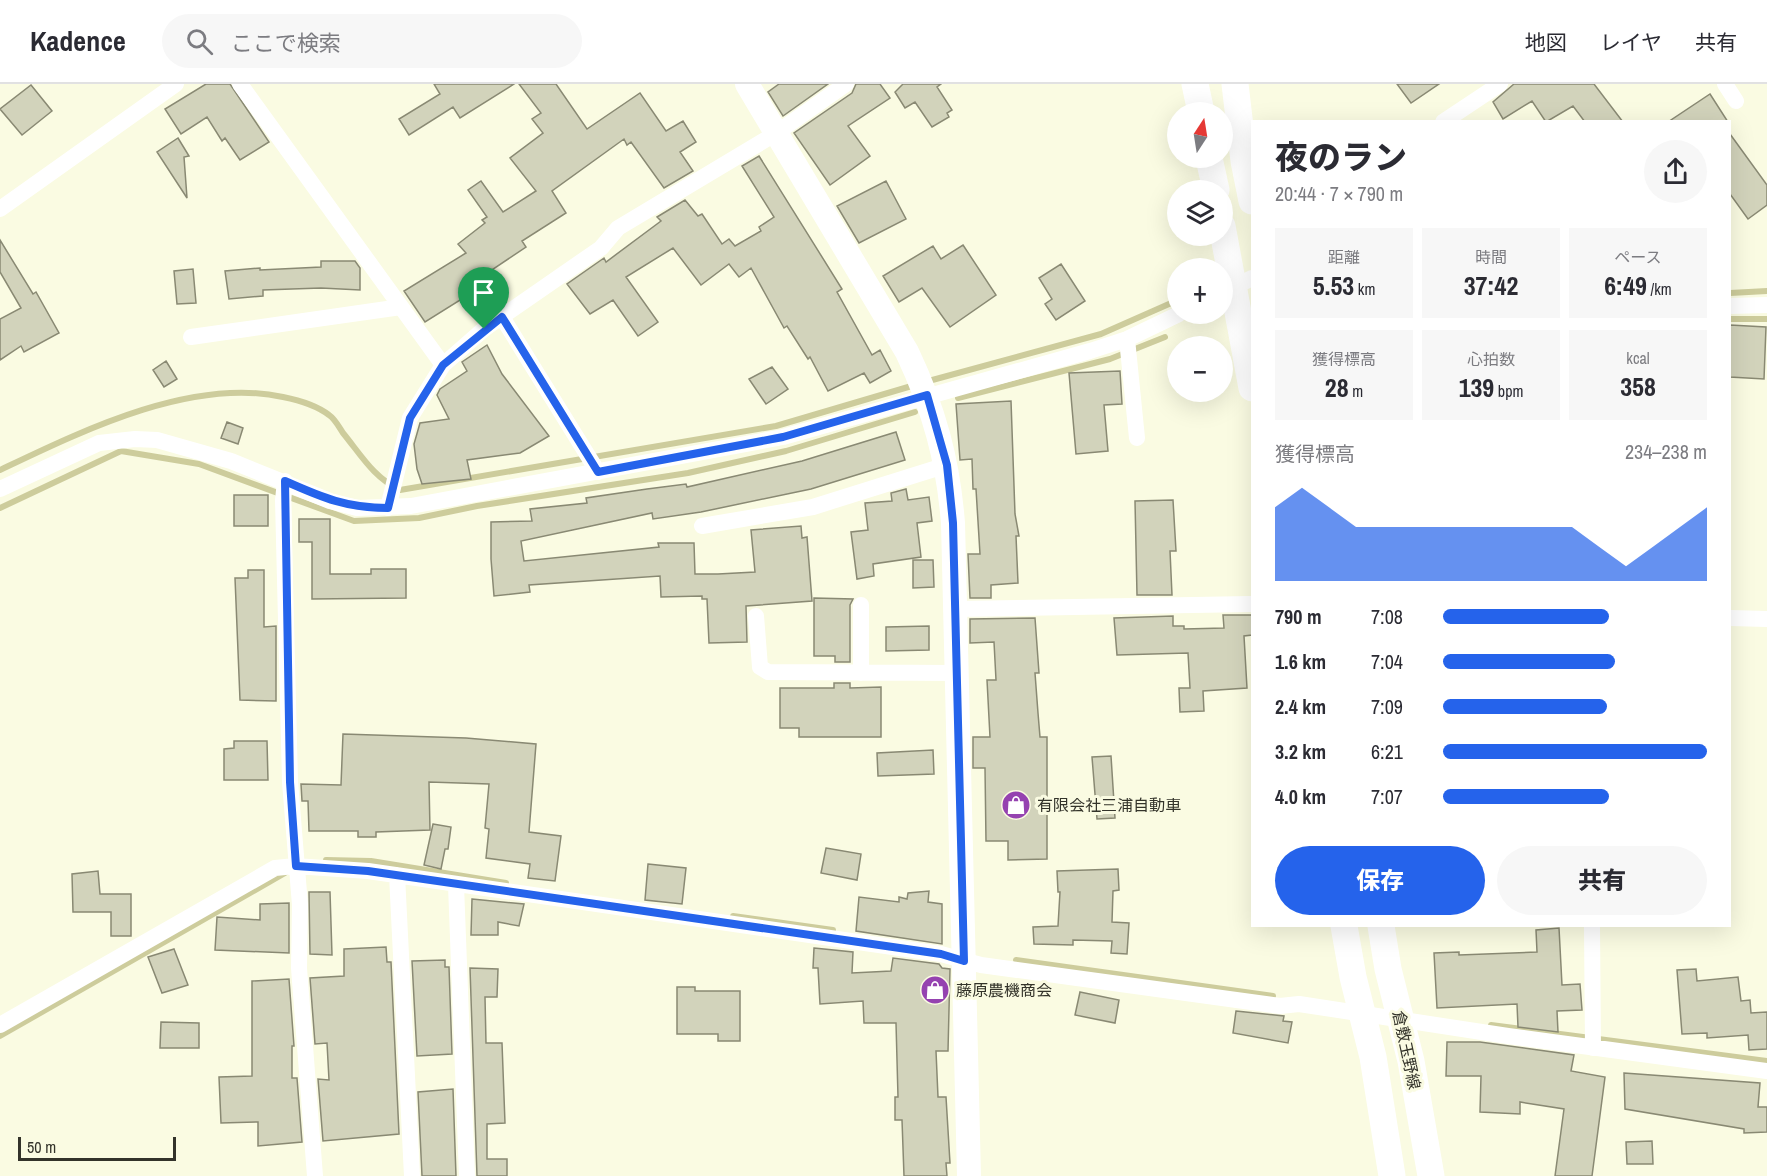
<!DOCTYPE html>
<html lang="ja">
<meta charset="utf-8">
<style>
body{margin:0;font-family:"Archivo Narrow","Noto Sans JP",sans-serif;background:#f7f7f7;color:#2b2b33;height:100vh;display:flex;flex-direction:column;font-size:22px;white-space:nowrap}
*{box-sizing:border-box;margin:0}
p{font-size:20px;color:#7c7c81}
.icon{flex:none;width:33px;height:33px;fill:none;stroke:currentColor;stroke-width:2;stroke-linecap:round;stroke-linejoin:round}
.map{position:relative;flex:1;overflow:hidden}
.panel{position:absolute;left:1251px;top:36px;width:480px;height:807px;display:flex;flex-direction:column;background:#fff;border-radius:0px;box-shadow:0 6px 24px #0002}
.panel>*{flex:none}
.needle{width:39px;rotate:12deg}
.tools{position:absolute;left:1167px;top:18px;display:grid;gap:12px}
.tools a{display:grid;place-items:center;width:66px;height:66px;border-radius:50%;background:#fff;box-shadow:0 6px 24px #0002;font-size:30px}
.scale{position:absolute;left:18px;bottom:15px;width:158px;box-sizing:border-box;padding-left:6px;border:3px solid #33332a;border-top:0;font-size:16px;line-height:21px;white-space:nowrap;color:#33332a;-webkit-text-stroke:4px #fafbe2;paint-order:stroke}
.pin{position:absolute;display:grid;place-items:center;width:51px;height:51px;color:#fff;margin:-62px -26px;border-radius:50% 50% 50% 0;rotate:-45deg;box-shadow:0 0 6px #0007}
.pin .icon{rotate:45deg}
.round{display:grid;place-items:center;flex:none;width:63px;height:63px;border-radius:32px;background:#f7f7f7}
.headline{display:flex;align-items:center;justify-content:space-between;height:102px;padding:0 24px}
h1{font-size:33px;font-weight:800;line-height:45px}
.figures{display:grid;grid-template-columns:repeat(3,1fr);gap:9px;height:102px;padding:6px 24px}
.figures div{display:grid;align-content:center;border-radius:0px;background:#f7f7f7;text-align:center}
.figures b{font-size:26px;font-weight:800}
.figures small{font-size:16px;font-weight:400}
.figures p{font-size:16px}
.chart{height:168px;padding:12px 24px}
.chart p{display:flex;justify-content:space-between}
.chart svg{width:100%;height:108px;margin-top:6px;fill:#2563eb;opacity:.7}
.cta{display:flex;gap:12px;margin-top:auto;padding:12px 24px}
.cta a{flex:1;height:69px;border-radius:36px;background:#2563eb;color:#fff;font-size:24px;font-weight:800;line-height:69px;text-align:center}
.cta a+a{background:#f7f7f7;color:#2b2b33}
ul{padding:0 24px;list-style:none;font-size:20px}
li{display:grid;grid-template-columns:96px 72px 1fr;align-items:center;height:45px}
li i{height:15px;border-radius:8px;background:#2563eb}
header{display:flex;align-items:center;gap:36px;box-sizing:border-box;height:84px;padding:0 30px;background:#fff;border-bottom:2px solid #e1e1e2}
header strong{font-size:28px}
nav{display:flex;gap:33px;margin-inline-start:auto;font-size:21px}
.search{width:420px;height:54px;background:#f7f7f7;display:flex;align-items:center;gap:15px;box-sizing:border-box;padding:0 21px;border-radius:33px;color:#7c7c81;font-size:22px}
.map>svg:first-child{display:block}
.lines{fill:none;stroke-linecap:round;stroke-linejoin:round}
.stream{stroke:#cdcc9c;stroke-width:6}
.building{fill:#d2d3bb;stroke:#898973;stroke-width:1.5}
.street{stroke:#fff;stroke-width:16}
.secondary{stroke:#fff;stroke-width:24}
.primary{stroke:#fff;stroke-width:27}
.route-casing{stroke:#fff;stroke-width:12}
.route{stroke:#2563eb;stroke-width:8}
.labels{text-anchor:middle;dominant-baseline:central;stroke-width:6;stroke-linejoin:round;paint-order:stroke}
.poi-label{font-size:16px;fill:#33332a;stroke:#fafbe2;text-anchor:start}
.street-label{font-size:16px;fill:#33332a;stroke:#fafbe2}
</style>
<header>
<strong>Kadence</strong>
<div class="search"><svg class="icon" aria-label="search" viewBox="0 0 24 24"><circle cx="10" cy="10" r="6"/><path d="M15 15l6 6"/></svg>ここで検索</div>
<nav><a>地図</a><a>レイヤ</a><a>共有</a></nav>
</header>
<div class="map">
<svg width="1767" height="1092" viewBox="0 0 1767 1092">
<rect width="100%" height="100%" fill="#fafbe2"/>
<g class="lines">
<path class="stream" d="M1730,209L1767,207
M1730,235H1767
M925,298L1101,250L1178,216
M958,314L1110,275L1165,253
M0,386C82,347 191,293 283,313C298,316 316,321 329,331C335,335 339,343 343,349C361,371 374,394 400,406L776,342L915,301
M0,424L121,367L199,380L354,437L419,434L477,422L688,389L786,367L915,328
M326,776L371,777L506,799
M733,832L833,846
M1016,876L1273,912
M1491,941L1767,977
M0,952L285,789"/>
</g>
<path class="building" d="M206,0H230L269,58L240,76L225,54L222,57L207,33L181,50L165,25Z
M434,0H514L460,34L453,23L409,51L399,35L440,10Z
M519,0H556L587,45L640,9L666,47L683,37L696,58L680,68L693,87L664,104L631,58L627,61L624,55L552,107L566,129L522,157L526,163L477,196L481,203L425,238L404,207L466,169L458,160L485,139L482,136L487,133L468,106L481,97L503,128L536,107L510,74L543,49L532,35L541,29Z
M779,0H828L783,32L768,8Z
M856,0H880L890,14L848,42L870,72L830,101L794,49L852,9Z
M903,0H941L937,3L952,26L947,29L949,33L932,43L915,18L905,24L895,8Z
M1397,0H1439L1411,19Z
M1514,0H1594L1623,38H1585L1573,22L1546,38L1532,17L1503,35L1493,18Z
M31,1L52,27L22,51L0,25Z
M1710,10L1728,38H1668Z
M1730,50L1767,101V121L1748,135L1730,110Z
M178,54L189,72L184,73L187,114L157,68Z
M759,72L842,205L837,208L872,271L880,266L891,287L870,299L864,289L828,307L810,273L808,275L787,242L784,244L751,184L739,193L729,180L701,201L673,164L626,193L658,238L638,252L613,216L590,230L567,200L604,174L606,178L661,137L657,133L685,116L698,132L702,130L722,160L729,155L735,162L761,147L759,143L774,133L742,82Z
M886,97L906,135L859,159L837,122Z
M0,156L33,210L36,208L59,249L24,268L21,262L0,276V235L21,224L0,188Z
M963,161L996,211L950,243L922,204L899,218L883,192L933,162L941,175Z
M321,177H355L360,184V206L321,204L263,206V212L229,215L225,187L260,184V186L321,183Z
M1061,180L1085,217L1056,236L1045,220L1052,215L1039,194Z
M193,185L196,219L177,220L174,187Z
M1730,241L1766,243L1764,295L1730,293Z
M487,261L502,290L549,352L520,369L467,376L471,395L422,400L417,385L414,360L420,339L449,335L437,311L440,305L467,287L462,278Z
M166,277L177,295L164,303L153,286Z
M772,283L788,305L766,320L749,295Z
M1120,287L1122,320L1104,321L1108,367L1076,370L1069,289Z
M1011,317L1015,430L1019,452H1016L1018,499L991,501V514H970L968,470H980L976,405H973L972,375L960,376L956,320Z
M227,338L243,344L238,360L221,354Z
M896,348L905,376L811,405L701,428L653,435L652,429L521,457L524,477L659,463L658,459H694L695,490H718L755,488L751,446L801,442L802,454L807,453L812,517L746,522L747,558L709,559L707,515H702V512L661,513L660,492L529,501L530,508L494,512L491,475V438L532,437L530,425L587,419L586,414L647,405L686,400L687,403L802,377Z
M906,405L908,416L929,413L932,437L917,439L921,473L873,480L874,492L857,495L851,448L868,446L865,419L892,417L891,409Z
M234,411H268V442H234Z
M1173,416L1176,467H1170L1172,511H1137L1135,417Z
M299,435H330V490H371V485H406V514L312,515V458H299Z
M913,476H933L934,503L913,504Z
M248,486H264V543L276,542V617L240,616L235,494H248Z
M814,514L853,515L850,521V578H835V572H814Z
M1252,531V551L1244,552L1247,604L1203,607L1204,627L1180,628L1179,604H1190L1188,569L1117,571L1114,534L1173,532V542H1184V545L1224,544L1223,531Z
M1035,534L1039,589H1035L1038,629L1040,653H1047V775L1008,776V757H986L985,684H973V653H990L987,596H996L994,558L970,559V535Z
M929,542V566L886,567V543Z
M834,599H850V604L881,603V653H799V644H780V604H834Z
M343,650L466,654L536,660L529,748L561,752L555,797L528,794L530,780L486,774L489,745L485,744L489,700L429,698L430,746L376,748V753H358V747H309L308,717H302L301,700L341,701Z
M234,657H267L268,696H224V665L234,664Z
M933,666L934,690L878,692L877,669Z
M1111,672L1115,734L1097,735L1092,673Z
M433,740L451,743L448,765H445L441,785L424,781Z
M826,764L861,770L857,796L821,789Z
M648,780L686,784L682,820L645,816Z
M1118,785L1119,806L1113,807L1112,838L1129,839L1127,870L1111,869L1112,857L1073,856V861L1034,860L1033,843L1058,842L1060,808H1058L1057,787Z
M98,787L100,810H131V852H111V828H73L72,790Z
M929,807L928,818L942,820V860L856,847L859,813L899,818V813L907,815L908,809Z
M309,808H330L332,871L310,870Z
M472,815L524,820L519,842L498,838V851H471Z
M289,819V869L215,866L217,833L260,836V820Z
M1559,844L1562,901L1580,900L1582,926L1557,927L1558,948L1518,943L1517,920L1437,924L1434,869L1459,868V871L1537,868L1536,846Z
M386,863L387,878H391L399,1050L323,1057L318,995L329,996L327,959L315,960L310,894L344,892V865Z
M814,864L853,868L852,889L891,887L893,874L939,880L942,884L950,885L948,967H936L938,1013H946L950,1079H946L947,1092H904L902,1036H895V1013H898L896,939H864L863,917L820,920L818,884H813Z
M174,865L188,901L162,909L148,873Z
M445,876V883H449L452,970L417,972L412,877Z
M470,884L498,885L497,913H485L486,959H502L505,1039L487,1040V1075H507V1092H477Z
M1696,885L1697,897L1738,893L1741,917L1750,916L1751,929L1767,928V965L1749,966L1748,951L1707,954V949L1682,950L1677,886Z
M289,895L294,962H292V994H297L302,1058L258,1062V1038L221,1039L219,993L252,992V897Z
M677,903H695V907H740V957H718V950H677Z
M1080,908L1119,916L1115,939L1075,931Z
M1236,927L1284,932L1283,937L1292,938L1288,959L1233,949Z
M161,938L199,939V964H160Z
M1447,958H1480L1574,971L1571,987L1605,993L1592,1092H1555L1564,1025L1520,1018V1030L1480,1028L1481,992H1446Z
M1624,989L1760,999L1758,1023H1767V1048L1744,1049V1045L1625,1025Z
M453,1005L456,1092H422L418,1008Z
M1652,1057L1653,1080H1627L1626,1058Z"/>
<g class="lines">
<path class="street" d="M240,0L443,281
M1725,0L1736,17
M1443,38L1500,0
M0,125L176,0
M1226,207L1252,194
M1730,222L1767,221
M502,233L598,388
M191,253L401,223
M1127,255L1137,354
M285,397L283,416L290,698L300,821L299,884L315,1092
M0,405L99,359L135,355L157,356L231,377L330,417L357,424L411,422L783,353L1090,267L1127,255L1179,230
M388,424L410,334L443,281L484,245L601,164L618,144L775,50L846,0
M702,442L813,423L947,381
M861,521V589
M955,525L1252,520
M756,532L760,583L768,588L957,589
M1730,534L1767,535
M397,791L412,1092
M456,801L467,1092
M1592,842L1593,964
M0,941L275,784L295,782L368,787L941,870L981,881L1280,922L1299,920L1508,952L1767,987"/>
<path class="secondary" d="M747,0L907,268C934,325 948,376 953,439L969,1092"/>
<path class="primary" d="M1195,0L1201,28
M1235,0L1244,77L1252,117
M1209,74L1216,106
M1222,142L1252,304
M1344,842L1353,893L1373,973L1392,1092
M1381,842L1388,885L1411,977L1431,1092"/>
</g>
<g class="lines">
<g class="route-casing">
<path id="route" d="M502,233L598,388L783,353L927,311L947,381L953,439L964,877L941,870L368,787L296,782L290,698L285,397C323,414 347,424 388,424L410,334L443,281Z"/>
</g>
<use href="#route" class="route"/>
</g>
<defs>
<g id="shop-disc" transform="scale(1.5)"><circle r="9.5" fill="#9542b0" stroke="#fafbe2"/><path d="M-5-2.5h2.3a2.7 3.5 0 0 1 5.4 0H5L5.5 6h-11ZM-1.5-2.5h3a1.5 2.3 0 0 0-3 0Z" fill="#fff"/></g>
</defs>
<g fill-rule="evenodd">
<use href="#shop-disc" x="1016" y="721"/>
<use href="#shop-disc" x="935" y="906"/>
</g>
<g class="labels">
<g class="poi-label">
<text x="1037" y="721">有限会社三浦自動車</text>
<text x="956" y="906">藤原農機商会</text>
</g>
<g class="street-label">
<text transform="translate(1407 966) rotate(78)">倉敷玉野線</text>
</g>
</g>
</svg>
<div class="tools">
<a><svg class="needle" viewBox="-14 -14 28 28"><path d="M0-13l5 13h-10z" fill="#e53935"/><path d="M0 13l5-13h-10z" fill="#7c7c81"/></svg></a>
<a><svg class="icon" aria-label="layers" viewBox="0 0 24 24"><path d="M12 4l9 5-9 5-9-5zM3 14l9 5 9-5"/></svg></a>
<a>+</a>
<a>−</a>
</div>
<div class="scale">50 m</div>
<div class="pin" style="left:484px;top:245px;background:#1e9e55"><svg class="icon" aria-label="arrive" viewBox="0 0 24 24"><path d="M6 21V4h12l-3 4 3 4H6"/></svg></div>
<section class="panel">
<div class="headline"><div><h1>夜のラン</h1><p>20:44 · 7 × 790 m</p></div><a class="round"><svg class="icon" aria-label="share" viewBox="0 0 24 24"><path d="M12 15V3M7 8l5-5 5 5M5 13v7h14v-7"/></svg></a></div>
<div class="figures">
<div><p>距離</p><b>5.53<small> km</small></b></div>
<div><p>時間</p><b>37:42</b></div>
<div><p>ペース</p><b>6:49<small> /km</small></b></div>
</div>
<div class="figures">
<div><p>獲得標高</p><b>28<small> m</small></b></div>
<div><p>心拍数</p><b>139<small> bpm</small></b></div>
<div><p>kcal</p><b>358</b></div>
</div>
<div class="chart"><p><span>獲得標高</span>234–238 m</p>
<svg viewBox="0 0 160 44" preserveAspectRatio="none"><path d="M0 44V14L10 6L20 14L30 22L40 22L50 22L60 22L70 22L80 22L90 22L100 22L110 22L120 30L130 38L140 30L150 22L160 14V44z"/></svg>
</div>
<ul>
<li><b>790 m</b>7:08<i style="width:63%"></i></li>
<li><b>1.6 km</b>7:04<i style="width:65%"></i></li>
<li><b>2.4 km</b>7:09<i style="width:62%"></i></li>
<li><b>3.2 km</b>6:21<i style="width:100%"></i></li>
<li><b>4.0 km</b>7:07<i style="width:63%"></i></li>
</ul>
<div class="cta"><a>保存</a><a>共有</a></div>
</section>
</div>
